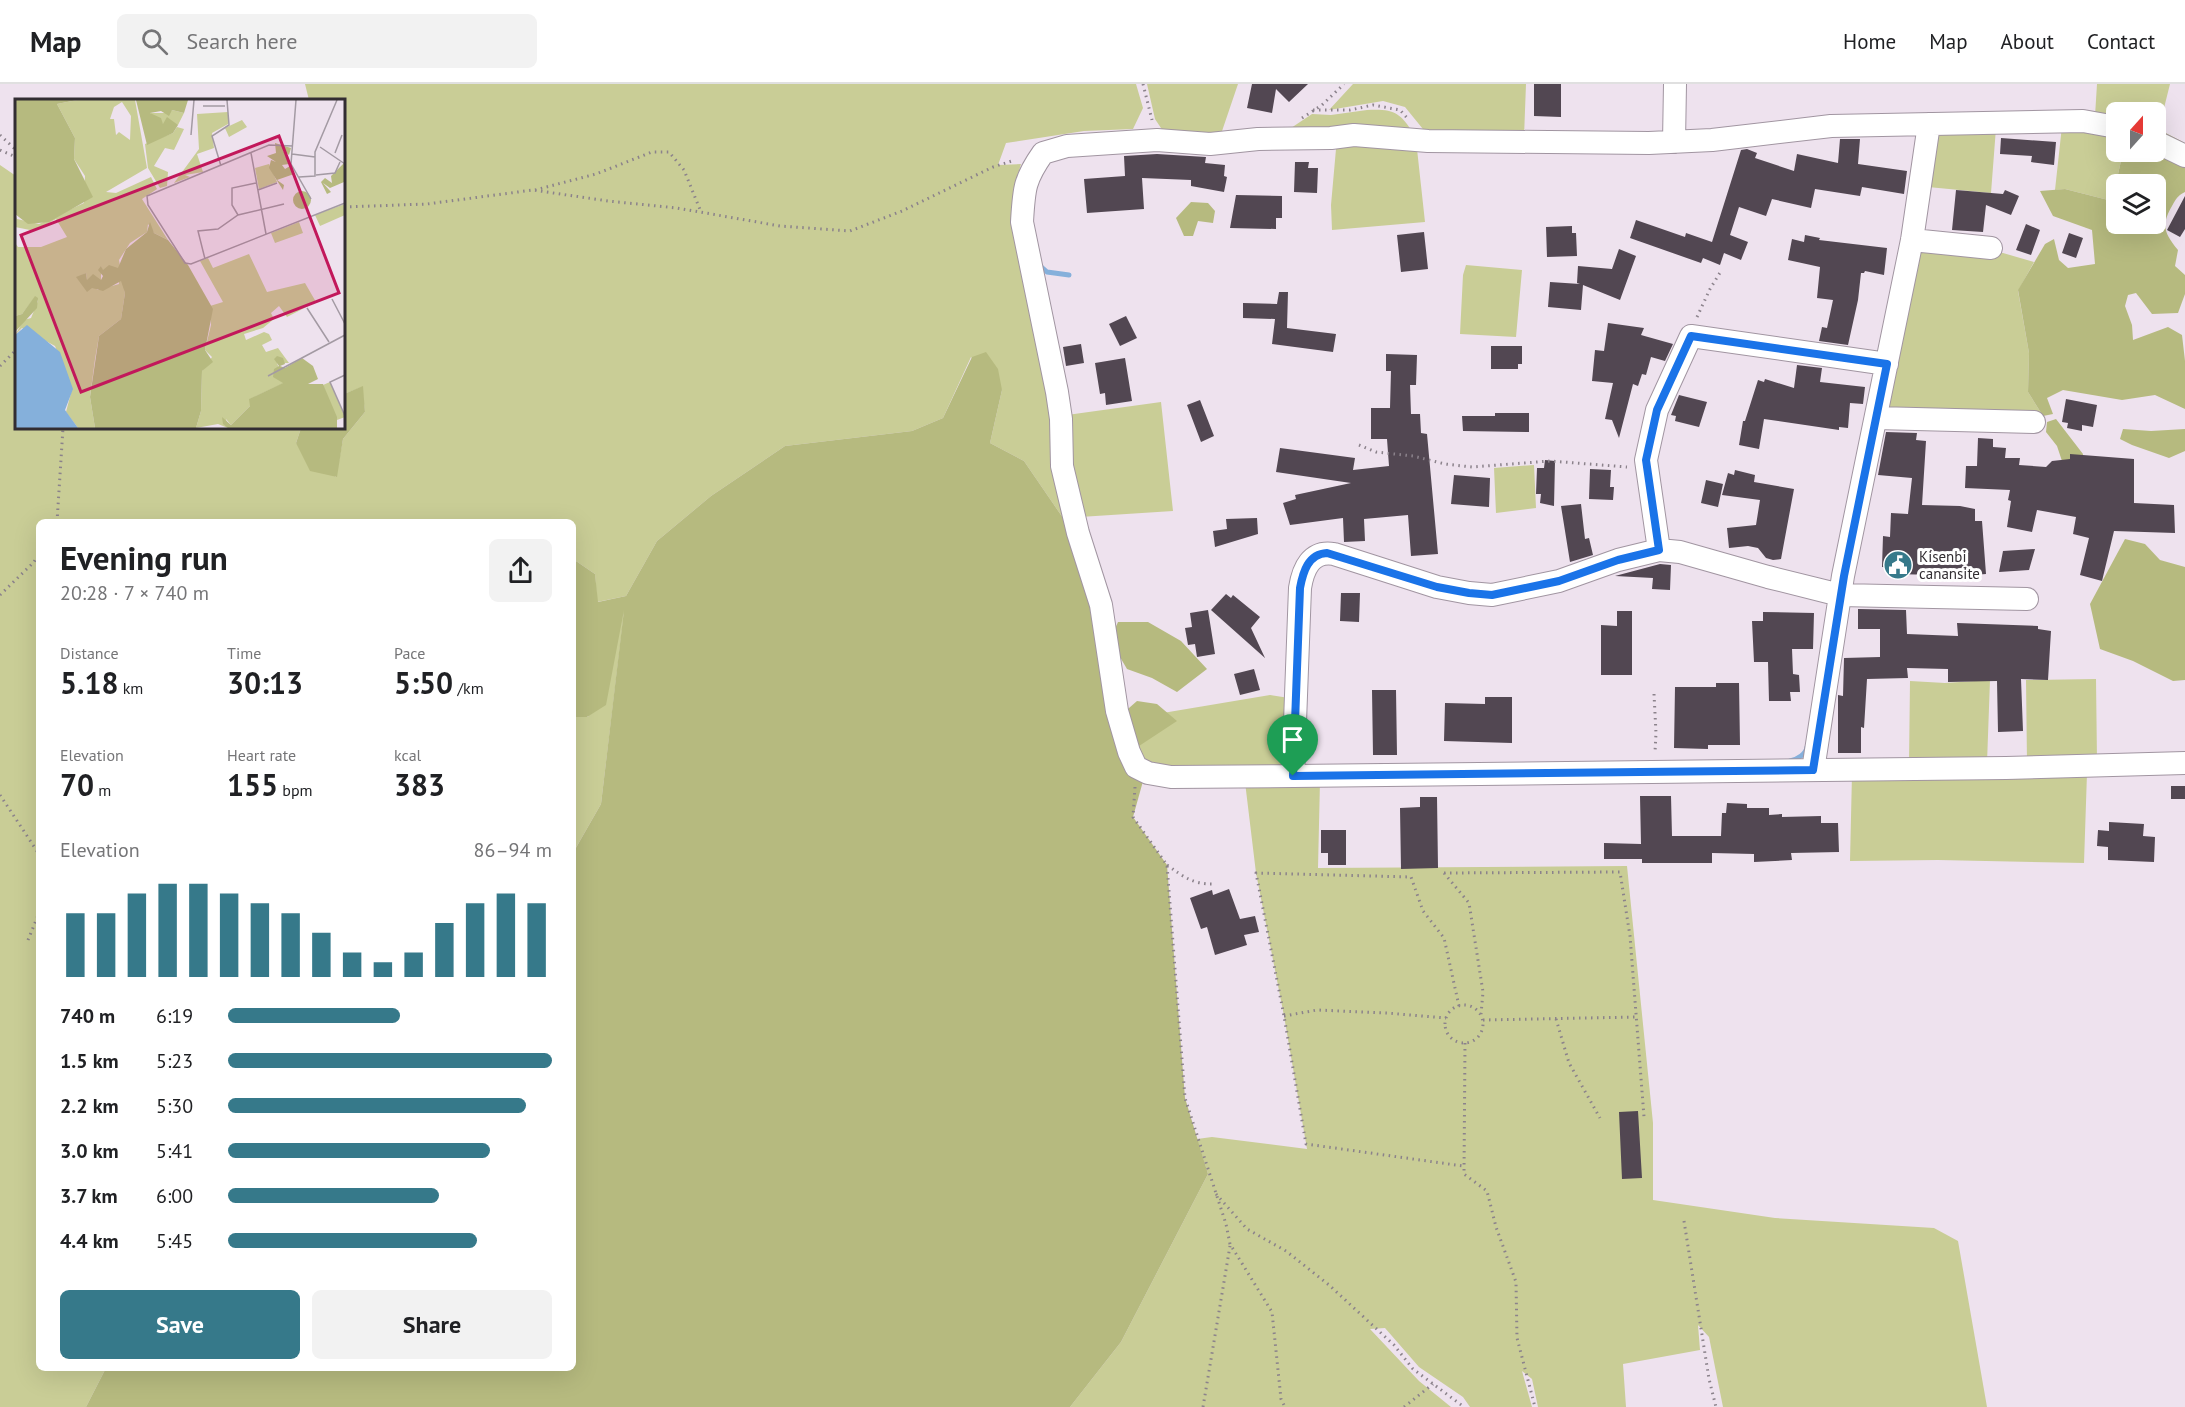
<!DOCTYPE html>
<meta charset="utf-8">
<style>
body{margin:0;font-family:"PT Sans",sans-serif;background:#f2f2f2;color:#202124;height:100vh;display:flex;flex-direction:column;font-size:22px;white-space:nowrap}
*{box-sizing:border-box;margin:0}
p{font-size:20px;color:#757577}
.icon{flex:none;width:33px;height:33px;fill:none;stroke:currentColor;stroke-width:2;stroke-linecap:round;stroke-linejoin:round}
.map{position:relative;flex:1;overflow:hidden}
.panel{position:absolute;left:36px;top:435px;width:540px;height:852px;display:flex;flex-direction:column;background:#fff;border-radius:9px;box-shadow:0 6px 24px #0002}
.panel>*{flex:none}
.needle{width:39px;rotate:21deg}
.controls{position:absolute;left:2106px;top:18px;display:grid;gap:12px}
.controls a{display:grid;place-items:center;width:60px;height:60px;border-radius:9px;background:#fff;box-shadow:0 6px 24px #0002;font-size:30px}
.pin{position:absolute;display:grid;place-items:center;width:51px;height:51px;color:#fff;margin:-62px -26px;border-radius:50% 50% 50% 0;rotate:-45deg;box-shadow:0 0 6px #0007}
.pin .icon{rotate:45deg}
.round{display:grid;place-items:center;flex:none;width:63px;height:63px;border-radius:9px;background:#f2f2f2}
.headline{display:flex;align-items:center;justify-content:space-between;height:102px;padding:0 24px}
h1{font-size:33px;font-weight:800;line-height:45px}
.metrics{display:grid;grid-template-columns:repeat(3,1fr);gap:9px;height:102px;padding:6px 24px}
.metrics div{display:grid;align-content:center}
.metrics b{font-size:30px;font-weight:800}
.metrics small{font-size:16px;font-weight:400}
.metrics p{font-size:16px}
.chart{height:168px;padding:12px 24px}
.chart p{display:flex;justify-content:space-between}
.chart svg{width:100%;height:108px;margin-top:6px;stroke:#36798a;stroke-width:6}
.button{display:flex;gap:12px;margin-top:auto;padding:12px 24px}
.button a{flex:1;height:69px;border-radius:9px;background:#36798a;color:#fff;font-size:24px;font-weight:800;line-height:69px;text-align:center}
.button a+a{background:#f2f2f2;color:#202124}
ul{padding:0 24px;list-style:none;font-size:20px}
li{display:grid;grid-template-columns:96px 72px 1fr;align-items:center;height:45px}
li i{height:15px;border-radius:8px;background:#36798a}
header{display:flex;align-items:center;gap:36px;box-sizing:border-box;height:84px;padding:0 30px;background:#fff;border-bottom:2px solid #e0e0e0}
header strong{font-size:28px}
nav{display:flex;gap:33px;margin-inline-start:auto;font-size:21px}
.search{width:420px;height:54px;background:#f2f2f2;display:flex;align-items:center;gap:15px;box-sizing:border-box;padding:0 21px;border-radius:9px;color:#757577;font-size:22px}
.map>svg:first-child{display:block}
.green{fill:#c9cd96}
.forest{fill:#b6ba7f;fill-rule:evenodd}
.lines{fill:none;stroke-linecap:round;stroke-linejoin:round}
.stream{stroke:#85b0db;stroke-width:5}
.building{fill:#524752}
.minor-casing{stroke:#a195a1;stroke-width:24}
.path{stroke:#8b828b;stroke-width:3;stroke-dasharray:1.5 4.5;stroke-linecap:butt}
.minor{stroke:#fff;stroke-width:22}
.route-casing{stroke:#fff;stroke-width:12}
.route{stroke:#1a73e8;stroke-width:8}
.labels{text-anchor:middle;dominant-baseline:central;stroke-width:6;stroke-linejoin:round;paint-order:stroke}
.poi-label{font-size:15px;fill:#322d32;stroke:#fff;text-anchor:start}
.inset-road{fill:none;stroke:#a39aa3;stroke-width:1.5}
.view{fill:#c2185b;fill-opacity:0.15;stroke:#c2185b;stroke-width:3}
.inset-edge{fill:none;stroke:#322d32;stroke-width:3}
</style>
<header>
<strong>Map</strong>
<div class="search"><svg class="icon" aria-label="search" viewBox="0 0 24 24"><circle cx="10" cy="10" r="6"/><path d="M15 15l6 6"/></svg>Search here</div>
<nav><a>Home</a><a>Map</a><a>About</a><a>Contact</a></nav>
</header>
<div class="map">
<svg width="2185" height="1323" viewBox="0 0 2185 1323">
<rect width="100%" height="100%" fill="#eee2ee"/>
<path class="green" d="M305,0H1136L1143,24L1133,45L1084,47L1006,59L998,81L1021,80L1013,107L1074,450L1024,377L990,359L1002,306L971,273L943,334L912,347L785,362L711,412L657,457L626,512L601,720L573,769V633H588L626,512L597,518L595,490L573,475V438H39V1284H106L86,1323H0V81L16,92V344H301L296,359L336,393L343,355L365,328L362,303L344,310V16H309Z
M1147,0H1238L1220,53L1163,47L1155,35Z
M1353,0H1526L1524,53L1427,50L1405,23L1383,17L1329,26Z
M2097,0H2170L2157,52L2156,51V28H2116V39L2095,32Z
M1367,26C1395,25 1399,28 1414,50L1279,52L1312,30L1331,31Z
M2062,42L2116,48V68H2123L2112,117L2065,105L2055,106Z
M1943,43L1996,44L1991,109L1928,103L1931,63Z
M1340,61L1417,65L1425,138L1332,146L1331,121L1336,65Z
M1916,164L2003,169L2034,178L2018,207L2029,269L2028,308L2043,332L1885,329Z
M1466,181L1522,186L1516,253L1460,250L1463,191Z
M1161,318L1173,427L1080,433L1067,331Z
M1534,381L1536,424L1496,429L1494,384Z
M2096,595L2097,677L2027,679L2026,596Z
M1990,596L1987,679L1909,681L1910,597L1945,599Z
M1270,611L1289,614L1286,686H1149L1127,635Z
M2087,689L2084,779L1938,776L1850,777L1852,690Z
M1320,697L1318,784L1627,782L1653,1039V1116L1775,1134L1934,1144L1958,1157L1987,1323H1723L1709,1253L1698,1241L1700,1266L1623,1280L1626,1323H1538L1532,1295L1522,1287L1532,1323H1470L1463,1313L1419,1283L1385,1244L1370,1245L1419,1297L1451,1323H1070L1121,1258L1208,1090L1197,1055L1212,1053L1307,1065L1284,932L1256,789L1245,698Z"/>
<path class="forest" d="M2156,44L2185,59V108C2178,111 2176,115 2172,122C2161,141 2164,149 2178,166L2175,182L2185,191V210L2178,229L2152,230L2136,209L2128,211L2125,222L2132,241L2133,256L2168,243L2182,251L2185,277V325L2155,311L2122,316L2063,306L2047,314L2053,330L2043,332L2028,308L2029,269L2018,206L2045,160L2054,155L2059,176L2068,184L2095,180L2092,146L2053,132L2040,107L2065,105L2112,117L2123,68H2156ZM2116,100H2156V140H2116Z
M1191,118L1208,119L1215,127L1213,139L1198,137L1193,152H1184L1176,134Z
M986,268L998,285L1002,306L990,359L1024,377L1074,450L1096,511L1115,660L1145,690L1133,733L1167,781L1185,1014L1208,1090L1121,1258L1070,1323H86L106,1284H573V769L601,720L624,526L606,621L587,633H573V475L595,490L598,518L626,512L657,457L711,412L785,362L912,347L943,334L972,273Z
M363,302L365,328L343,355L337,393L310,387L296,359L301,344H344V310Z
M2056,335L2083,370L2082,396L2063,380L2057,362L2046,348L2047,338Z
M2123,345L2151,347L2185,345V367L2169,374L2132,361L2120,355Z
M2125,455L2145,460L2160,476L2185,483V596L2173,597L2133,577L2100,565L2090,520Z
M1118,538H1148L1181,557L1207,585L1177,608L1152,594L1127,585L1110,556Z
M1137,617L1157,620L1177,637L1136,664L1121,631Z"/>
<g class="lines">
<path class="stream" d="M1038,180L1047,188L1069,191
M1790,677C1798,675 1806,670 1807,663"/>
</g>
<path class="building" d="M1252,0H1308L1289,18L1276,5L1272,29L1247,24Z
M1534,0H1561V33L1534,32Z
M2001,54L2056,58L2054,81L2031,78L2032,72L2000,70Z
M1840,55H1860L1858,80L1907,87L1904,110L1862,103L1860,112L1815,105L1811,124L1772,115L1766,132L1739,123L1730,151L1748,158L1741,176L1724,169L1720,181L1703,174L1701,179L1630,154L1636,136L1685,153L1686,149L1712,158L1741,66L1747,65L1757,69L1755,74L1794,87L1797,70L1838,79Z
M1157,70L1206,73L1205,79L1225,81L1224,92L1227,93L1224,108L1191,102V96L1142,94L1144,125L1087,129L1084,95L1125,92L1124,72Z
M1295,78H1309L1308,84H1318L1317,109L1294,108Z
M1956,106L2003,110L2005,106L2019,112L2011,131L1986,121L1983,148L1952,146Z
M1236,111L1282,112V134H1276V145L1230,144Z
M2185,112V145L2180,153L2167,146Z
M2026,140L2040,146L2031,171L2016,166Z
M1572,142V149H1576L1577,172L1547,173L1546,143Z
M1424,148L1428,185L1401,188L1397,151Z
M2069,149L2083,154L2076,174L2062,169Z
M1805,151L1820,154L1819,156L1887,164L1884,191L1865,187L1864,189H1861L1858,216L1848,261L1819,257L1822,243L1827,244L1833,216L1817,214L1820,183L1788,176L1792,155L1804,158Z
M1619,165L1636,172L1620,216L1583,201L1581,226L1548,223L1550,198L1580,200L1577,199L1578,182L1612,185Z
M1279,208H1288L1287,244L1336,250L1333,268L1272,260L1275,235L1243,234V219L1277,220Z
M1126,232L1137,254L1120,262L1109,240Z
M1608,239L1644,244L1641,251L1673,260L1665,277L1651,273L1646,291L1642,290L1638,302L1633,300L1619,354L1612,336L1605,335L1613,299L1592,297L1595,266L1604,267Z
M1081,260L1084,279L1066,282L1063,263Z
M1491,262H1522V280H1518V285H1491Z
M1386,270L1417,271L1416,301H1410L1411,330H1420L1421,349L1427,350L1438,470L1411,472L1408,431L1364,435L1365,457L1344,458L1343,434L1290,441L1283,419L1296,415L1295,411L1351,399L1276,388L1280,364L1355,374L1353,386L1389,382L1387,355H1371V324H1390L1391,287H1386Z
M1125,274L1132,317L1106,321L1105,309L1100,310L1095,279Z
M1797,281L1822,284L1820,298L1865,303L1863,320L1850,319L1848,344L1839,343V346L1764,335L1759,365L1739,361L1743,337H1745L1758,296L1764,298L1765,295L1794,304Z
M1679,311L1707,318L1699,343L1675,337L1676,332L1671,331Z
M2066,315L2097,321L2093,343L2082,341V347L2067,344L2068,339L2062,338Z
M1200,316L1214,352L1201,358L1187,321Z
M1495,329H1529V348L1463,347L1462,332H1495Z
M1886,348L1917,349L1916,356L1926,357L1922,421L1960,422L1975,425V437H1982L1986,490L1938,494V491L1893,490V484L1882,483L1883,452L1890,453L1891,429L1908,430L1912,394L1878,391Z
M1978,354L1993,355V363L2006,364L2005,374H2020L2019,381L2046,383L2052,377L2070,375V370L2134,375V419L2174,421L2175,449L2114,447L2102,497L2080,491L2089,454L2073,450L2076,433L2037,426L2032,448L2007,443L2011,417L2008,416L2010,406L1965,404L1966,382H1977Z
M1545,376L1555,377L1554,422L1540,419L1541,410H1536L1537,384H1544Z
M1590,385L1611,386L1610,403H1614L1613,416L1589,415Z
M1735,386L1755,391L1754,398L1794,405L1781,475L1773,476L1766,474L1758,464L1748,462L1729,464L1727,444L1756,441L1760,416L1722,411L1728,389L1734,391Z
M1454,391L1490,394L1489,423L1451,420Z
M1706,396L1723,400L1718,423L1701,419Z
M1581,420L1585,455L1589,454L1593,471L1570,478L1561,422Z
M1257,434L1258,450L1215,463L1213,447L1227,445L1226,435Z
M2035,465L2029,486L1999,488L2003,467Z
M1660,480L1671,481L1670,506L1652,505L1653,494L1615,492Z
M1341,509H1360L1359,538L1340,537Z
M1226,510L1231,514L1233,511L1260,533L1251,544L1265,574L1211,526Z
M1858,525L1906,526L1907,550L1958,552L1957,539L2038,542V545L2051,547L2048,596L2021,595L2023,647L1998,648L1997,597L1948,598V585L1907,584L1908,594L1867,595L1864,644L1861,643V669H1838V611L1843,612L1844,574L1880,573V545H1858Z
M1208,526L1215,570L1197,573L1195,560L1188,561L1185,544L1192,543L1190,529Z
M1617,527H1632V591H1601V541L1617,542Z
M1763,528L1814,529L1813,565H1792L1793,590L1799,591L1800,608H1790L1791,617H1769L1768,578H1754L1752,537H1763Z
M1254,585L1260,606L1240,611L1234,590Z
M1716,599H1739L1740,661H1708V665L1674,664L1675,603H1716Z
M1372,606H1396L1397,671H1373Z
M1485,613H1512V659L1444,657L1445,619L1485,620Z
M2171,702H2185V715H2171Z
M1640,712H1671L1672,752H1721L1722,729H1726L1727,719L1747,720V724H1769V731L1782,730V733L1821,732V739H1838L1839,768L1791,769L1792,776L1754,778V770L1712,769V779H1642V775H1604V759L1641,760Z
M1420,713H1437L1438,784L1401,785L1400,724L1420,723Z
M2109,738L2144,740L2143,752L2155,753L2154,778L2108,776V763L2097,762L2098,746L2109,747Z
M1321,746H1346V781H1328V769H1321Z
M1229,805L1240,835L1255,832L1259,848L1244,851L1247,861L1215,871L1207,843L1201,845L1190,814L1212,806L1213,811Z
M1638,1027L1642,1094L1622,1095L1619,1028Z"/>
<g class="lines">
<g class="minor-casing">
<path id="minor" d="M2116,43L2083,37L1831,42L1712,56L1649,59L1428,57L1354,51L1331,54L1258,55L1210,60L1157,56L1067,62L1043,69C1024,96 1024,105 1022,138L1057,308L1061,335L1062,382L1078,449L1101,521L1117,627L1129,668L1136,683L1148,689L1171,693L1293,692L2006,684L2185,679
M1674,58L1675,0
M2156,58L2185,72
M1912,156L1991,164
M1876,334L2034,338
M1659,466L1646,376L1657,326L1691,252L1887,280
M1813,686L1843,492L1912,156L1929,40
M1293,692L1300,504C1303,485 1311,466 1334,470L1437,503L1469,509L1492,511L1559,497L1618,476L1659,466L1680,468L1768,493L1840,511L2027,515"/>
</g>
<path class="path" d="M1143,0L1152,36
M1313,26H1350L1373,21L1400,26L1408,35
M1302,34L1322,21L1344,0
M0,51L16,66
M0,66L16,73
M535,106L596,90L652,68H669L684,86L701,128
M344,123L427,120L533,106L608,117L677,124L780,142L850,147L902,127L993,83L1015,76
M1697,233L1710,205L1721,187
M0,282L16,266
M1359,361L1376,368L1413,372L1445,380L1472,383L1550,377L1627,383
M57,438L63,344
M0,511L34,478L39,469
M1654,610L1656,649L1655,668
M1135,703L1133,733L1167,781L1185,1014L1226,1140L1230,1160L1272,1228L1281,1315L1285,1323
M0,711L39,770
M1167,781C1184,793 1192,800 1213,800
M1444,789L1620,788L1630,852L1644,1033
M1444,789L1469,819L1483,908L1481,930
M28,856L39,829
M1445 940a19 19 0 1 1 38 0a19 19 0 1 1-38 0Z
M1459,922L1444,854L1423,827L1411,793L1256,789L1284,932L1306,1060L1463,1082
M1284,932L1317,926L1387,929L1446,934
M1556,935L1569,979L1600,1034
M1483,936L1636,933
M1465,959L1464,1090L1487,1107L1496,1143L1516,1198L1517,1254L1535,1323
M1216,1110L1247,1145L1286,1167L1329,1201L1394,1261L1413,1285L1464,1323
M1684,1137L1709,1295L1716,1323
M1203,1323L1230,1162
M1404,1323L1433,1300"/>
<use href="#minor" class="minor"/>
</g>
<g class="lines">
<g class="route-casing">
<path id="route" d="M1691,252L1887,280L1844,492L1813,686L1293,692L1300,504C1303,488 1308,470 1327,469L1437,503L1469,509L1492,511L1559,497L1618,476L1659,466L1646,376L1657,326Z"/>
</g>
<use href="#route" class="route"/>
</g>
<defs>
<g id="civic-disc" transform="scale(1.5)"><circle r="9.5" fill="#36798a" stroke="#fff"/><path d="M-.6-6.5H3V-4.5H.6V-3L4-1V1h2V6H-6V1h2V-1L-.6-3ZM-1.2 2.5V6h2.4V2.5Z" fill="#fff"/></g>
</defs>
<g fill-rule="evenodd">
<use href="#civic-disc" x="1898" y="481"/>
</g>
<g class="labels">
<g class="poi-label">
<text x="1919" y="472">Kisenbi<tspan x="1919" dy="17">canansite</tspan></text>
</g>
</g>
<g transform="translate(15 15)">
<rect width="330" height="330" fill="#eee2ee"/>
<path d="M62,1H120L132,69L91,93L101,94L136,78L142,90L127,100L153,141L139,134L133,125L132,133L115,144L104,161L110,194L106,220L84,237L80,260L75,298L80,329H63L51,313L57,290L40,247L7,229L0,236L9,221L16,219L23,202L20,198L7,215L0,217V144L3,148H26L52,138L41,120L23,130L15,131L0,128V115L2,120L24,125L69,104L70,77L59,60L60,39L42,5ZM107,3L116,17L115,41L104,33L101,36L99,20H95L99,8ZM86,167L87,172L103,169L104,185L83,191L62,179L71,174L72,182L86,181ZM157,11L169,14L163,26L148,25L135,14H152ZM213,13V25L197,34L199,49L182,55L188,73L170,76L175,78L159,84L184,50L182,15ZM227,21L232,28L214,38L210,29ZM162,28L169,30L159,51L150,49L139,67L153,73L152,87L145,89L133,69L130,45L158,34ZM254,65L262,83L244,90L240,69ZM330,105V116L305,127L300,116ZM284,123L288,134L260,144L256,134ZM234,155L252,193L290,184L301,203L272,218L264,207L256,214L259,220L248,229L229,235L231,241L249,233L254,235L257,241L247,246L251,253L263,249L274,264H262L269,284L235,300V307L216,326L211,320L213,329L203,325L181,329L186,312L187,272L197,258L190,251L196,226L195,207L208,203L185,162L193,159L198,169ZM315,283L330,318L322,321L308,286Z" fill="#c9cd96" fill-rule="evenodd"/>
<path d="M0,1H62L42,5L60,39L59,60L78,98L34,123L13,125L0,115ZM121,1H173L169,14L157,11L154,17L146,12L135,14L146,19L148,25L152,18L163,26L158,34L132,46ZM260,44L276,49L274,56L268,51L274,65L267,66L270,70L275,67L279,75L262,81L269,86L268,91L254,69L256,61L261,63L252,57L261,54ZM329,64V83L315,89L308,84L316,93L312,95L306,83L310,79L317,84L316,77ZM278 101a9 9 0 1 1 18 0a9 9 0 1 1-18 0ZM135,123L139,134L153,141L173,166L198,210L190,251L198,263L187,272L186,312L181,329H80L75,298L84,237L106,220L110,194L106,182L88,192L77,189L72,193L61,178L71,174L72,181L78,175L86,181L88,177L83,171L86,167L88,171L94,166L103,169L111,150L132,133ZM20,197L23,199L22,209L0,233V217L7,215ZM262,257L268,259L270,265L265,267L270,269L287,259L298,267L303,280L293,285H308L322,318V329H213L208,325L207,318L216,326L235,307L234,300L268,284L258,278L259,270L264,267L259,260Z" fill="#b6ba7f"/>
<path d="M12,226L45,253L58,290L50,311L63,329H0V236Z" fill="#85b0db"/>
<path class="inset-road" d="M281,1L276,65L296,100M188,7H210M176,36L179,1M278,47L254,46L132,97L133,106L170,164L176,165L330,104M305,48L330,65M236,54L251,135M320,54L327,36M277,55L300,58M206,67L197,37L214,26L212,1M301,76L320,74L325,63M284,78L300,77V53L322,1M243,91L262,84M223,116L217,106V89L241,84M190,160L183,132L203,130L223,116L269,105M317,200L330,225M292,209L314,243M330,276L315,283L330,317M253,277L330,236"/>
<path class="view" d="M264,37L324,194L66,293L6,136Z"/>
<rect width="330" height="330" class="inset-edge"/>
</g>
</svg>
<div class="controls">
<a><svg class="needle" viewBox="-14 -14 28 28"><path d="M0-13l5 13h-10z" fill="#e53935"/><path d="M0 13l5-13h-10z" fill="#757577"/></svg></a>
<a><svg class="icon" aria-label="layers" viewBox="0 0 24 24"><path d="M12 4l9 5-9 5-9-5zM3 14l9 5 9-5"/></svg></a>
</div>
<div class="pin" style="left:1293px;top:692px;background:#1e9e55"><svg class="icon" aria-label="arrive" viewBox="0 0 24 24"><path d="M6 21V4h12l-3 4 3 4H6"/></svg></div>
<section class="panel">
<div class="headline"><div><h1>Evening run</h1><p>20:28 · 7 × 740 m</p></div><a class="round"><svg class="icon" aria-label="share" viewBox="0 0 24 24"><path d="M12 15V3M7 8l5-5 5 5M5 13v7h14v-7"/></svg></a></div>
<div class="metrics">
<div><p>Distance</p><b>5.18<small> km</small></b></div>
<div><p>Time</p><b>30:13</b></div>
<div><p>Pace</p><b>5:50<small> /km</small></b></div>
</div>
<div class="metrics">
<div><p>Elevation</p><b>70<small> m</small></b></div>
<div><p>Heart rate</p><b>155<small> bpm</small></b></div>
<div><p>kcal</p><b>383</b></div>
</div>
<div class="chart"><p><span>Elevation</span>86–94 m</p>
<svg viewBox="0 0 160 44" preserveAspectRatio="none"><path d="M5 44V18M15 44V18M25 44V10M35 44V6M45 44V6M55 44V10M65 44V14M75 44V18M85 44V26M95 44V34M105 44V38M115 44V34M125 44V22M135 44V14M145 44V10M155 44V14"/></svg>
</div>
<ul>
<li><b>740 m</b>6:19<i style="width:53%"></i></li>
<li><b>1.5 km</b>5:23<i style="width:100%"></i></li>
<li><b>2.2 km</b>5:30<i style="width:92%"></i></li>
<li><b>3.0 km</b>5:41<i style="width:81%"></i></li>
<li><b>3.7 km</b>6:00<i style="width:65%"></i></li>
<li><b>4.4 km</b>5:45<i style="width:77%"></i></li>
</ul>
<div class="button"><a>Save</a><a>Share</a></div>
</section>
</div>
